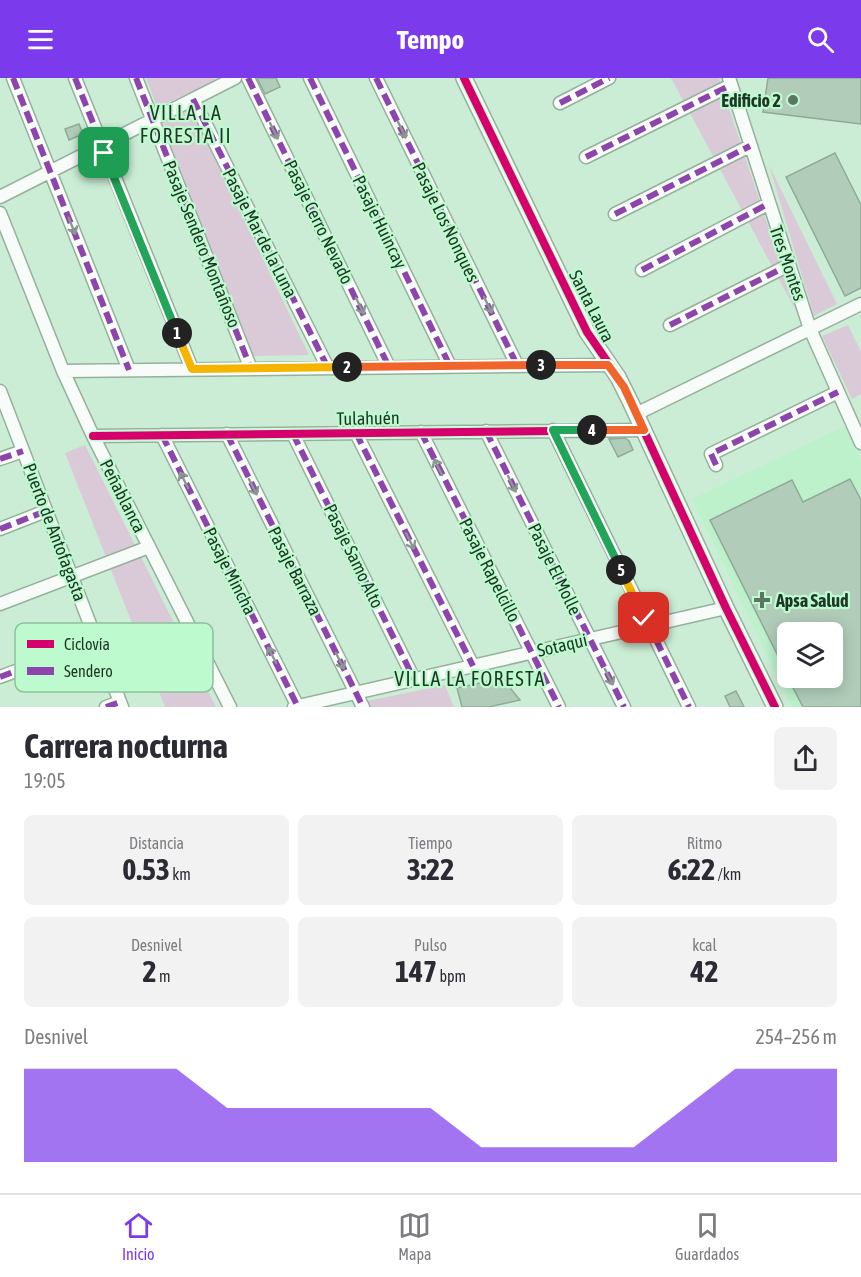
<!DOCTYPE html>
<html lang="es">
<meta charset="utf-8">
<style>
body{margin:0;font-family:"Asap Condensed",sans-serif;background:#f2f2f3;color:#2b2b33;height:100vh;display:flex;flex-direction:column;font-size:22px;white-space:nowrap}
*{box-sizing:border-box;margin:0}
p{font-size:20px;color:#7c7c81}
.icon{flex:none;width:33px;height:33px;fill:none;stroke:currentColor;stroke-width:2;stroke-linecap:round;stroke-linejoin:round}
.map{position:relative;height:629px;overflow:hidden}
.sheet{display:flex;flex-direction:column;background:#fff;flex:1}
.sheet>*{flex:none}
.fabs{position:absolute;left:777px;top:544px;display:grid;gap:12px}
.fabs a{display:grid;place-items:center;width:66px;height:66px;border-radius:9px;background:#fff;box-shadow:0 3px 15px #0003;font-size:30px}
.pin{position:absolute;display:grid;place-items:center;width:51px;height:51px;color:#fff;margin:-26px;border-radius:12px;box-shadow:0 3px 9px #0006}
.km{position:absolute;width:30px;height:30px;margin:-15px;border-radius:50%;background:#222;color:#fff;font-size:16px;line-height:30px;text-align:center}
.round{display:grid;place-items:center;flex:none;width:63px;height:63px;border-radius:9px;background:#f2f2f3}
.head{display:flex;align-items:center;justify-content:space-between;height:102px;padding:0 24px}
h1{font-size:33px;font-weight:700;line-height:45px}
.figures{display:grid;grid-template-columns:repeat(3,1fr);gap:9px;height:102px;padding:6px 24px}
.figures div{display:grid;align-content:center;border-radius:9px;background:#f2f2f3;text-align:center}
.figures b{font-size:30px;font-weight:700}
.figures small{font-size:16px;font-weight:400}
.figures p{font-size:16px}
.chart{height:168px;padding:12px 24px}
.chart p{display:flex;justify-content:space-between}
.chart svg{width:100%;height:108px;margin-top:6px;fill:#7c3aed;opacity:.7}
header{display:flex;justify-content:space-between;align-items:center;height:78px;padding:0 24px;background:#7c3aed;color:#fff;font-size:27px;font-weight:700}
.tab-bar{display:flex;justify-content:space-around;align-items:center;height:84px;border-top:2px solid #e1e1e2;background:#fff;font-size:16px;color:#7c7c81}
.tab-bar a{display:grid;justify-items:center;gap:3px}
.tab-bar .active{color:#7c3aed}
.map>svg:first-child{display:block}
.built{fill:#bcf1cc;fill-rule:evenodd}
.green{fill:#dacad8}
.building{fill:#b1cdba;stroke:#90aa98;stroke-width:1.5}
.lines{fill:none;stroke-linecap:round;stroke-linejoin:round}
.minor-casing{stroke:#96b09e;stroke-width:15}
.tertiary-casing{stroke:#96b09e;stroke-width:18}
.minor{stroke:#f7fcf9;stroke-width:12}
.tertiary{stroke:#f7fcf9;stroke-width:15}
.quiet{stroke:#8e44ad;stroke-width:6;stroke-dasharray:12 6;stroke-linecap:butt}
.cycleway-casing{stroke:#bdfbcf;stroke-width:11}
.cycleway{stroke:#d6006c;stroke-width:8}
.oneway{stroke:#8a9990}
.split-1-casing{stroke:#fff;stroke-width:12}
.split-2-casing{stroke:#fff;stroke-width:12}
.split-3-casing{stroke:#fff;stroke-width:12}
.split-4-casing{stroke:#fff;stroke-width:12}
.split-5-casing{stroke:#fff;stroke-width:12}
.split-6-casing{stroke:#fff;stroke-width:12}
.split-1{stroke:#22a559;stroke-width:8}
.split-2{stroke:#f5b400;stroke-width:8}
.split-3{stroke:#f0652b;stroke-width:8}
.split-4{stroke:#f0652b;stroke-width:8}
.split-5{stroke:#22a559;stroke-width:8}
.split-6{stroke:#f5b400;stroke-width:8}
.poi-dot{fill:#5b7663;stroke:#bdfbcf;stroke-width:2}
.labels{text-anchor:middle;dominant-baseline:central;stroke-width:4.5;stroke-linejoin:round;paint-order:stroke}
.poi-label{font-size:18px;font-weight:bold;fill:#1e3626;stroke:#bdfbcf;text-anchor:end}
.street-label{font-size:18px;fill:#1e3626;stroke:#bdfbcf}
.neighbourhood-label{font-size:20px;letter-spacing:1.5px;fill:#1e3626;stroke:#bdfbcf}
.key{fill:#bdfbcf;stroke:#8dc09c;stroke-width:1.5}
.key-label{font-size:16px;fill:#1e3626}
</style>
<header><svg class="icon" aria-label="menu" viewBox="0 0 24 24"><path d="M4 6h16M4 12h16M4 18h16"/></svg>Tempo<svg class="icon" aria-label="search" viewBox="0 0 24 24"><circle cx="10" cy="10" r="6"/><path d="M15 15l6 6"/></svg></header>
<div class="map">
<svg width="861" height="629" viewBox="0 0 861 629">
<rect width="100%" height="100%" fill="#cbedd5"/>
<path class="built" d="M845,348L861,382V629H792L692,421ZM788,555H832V600H788Z"/>
<path class="green" d="M146,0H214L216,4L157,29Z
M671,0H719L796,233Z
M191,31L309,277L252,278L160,47Z
M769,87L837,226L814,238Z
M848,247L861,274V316L852,321L822,258Z
M85,367L216,629H165L65,375Z
M445,607L454,629H370L367,623Z"/>
<path class="building" d="M257,0H276L280,9L265,16Z
M768,0H861V46L763,34Z
M79,46L83,56L69,62L65,51Z
M835,75L861,127V210L845,218L786,99Z
M625,360L629,363L633,372L618,379L609,361Z
M850,401L861,422V629H803L788,600H832V555H788V598L710,442L792,402L803,424Z
M502,600L520,622L489,629H462L457,610Z
M736,613L744,629H730L725,618Z"/>
<g class="lines">
<g class="minor-casing">
<path id="minor" d="M13,0L129,292
M75,0L192,291
M136,0L251,291
M248,0L389,289
M310,0L450,288
M376,0L517,287
M729,0L810,251L861,365
M193,21L328,290
M560,25L609,0
M586,79L731,7
M0,119L235,0
M0,135L63,293L93,358L230,629
M615,136L750,68
M642,192L768,126
M670,247L789,187
M63,293L608,287
M0,313L122,629
M636,336L861,226
M553,352L689,629
M486,353L624,629
M421,354L559,629
M356,355L473,588
M227,356L363,629
M293,356L414,601
M162,357L298,629
M93,358L644,352
M0,381L23,373
M716,387L711,376L838,314
M0,451L46,433
M0,526L149,469
M0,599L96,563
M106,629L120,624
M294,629L726,530"/>
</g>
<g class="tertiary-casing">
<path id="tertiary" d="M464,0L587,254L618,299L631,325L726,530L775,629"/>
</g>
<use href="#minor" class="minor"/>
<use href="#tertiary" class="tertiary"/>
<path class="quiet" d="M13,0L129,292
M75,0L192,291
M136,0L251,291
M248,0L389,289
M310,0L450,288
M376,0L517,287
M193,21L328,290
M560,25L609,0
M586,79L731,7
M615,136L750,68
M642,192L768,126
M670,247L789,187
M553,352L689,629
M486,353L624,629
M421,354L559,629
M356,355L473,588
M227,356L363,629
M293,356L414,601
M162,357L298,629
M0,381L23,373
M716,387L711,376L838,314
M0,451L46,433
M0,599L96,563
M106,629L120,624"/>
<g class="cycleway-casing">
<path id="cycleway" d="M464,0L587,254L618,299L631,325L726,530L775,629
M93,358L644,352"/>
</g>
<use href="#cycleway" class="cycleway"/>
</g>
<defs><path id="oneway-shaft" d="M-6 0H5M1.5-3L5.5 0L1.5 3" fill="none" stroke-width="1.6" stroke-linecap="round" stroke-linejoin="round" transform="scale(1.5)"/></defs>
<g class="oneway">
<use href="#oneway-shaft" transform="translate(402 52) rotate(64)"/>
<use href="#oneway-shaft" transform="translate(274 53) rotate(64)"/>
<use href="#oneway-shaft" transform="translate(72 148) rotate(68)"/>
<use href="#oneway-shaft" transform="translate(488 227) rotate(64)"/>
<use href="#oneway-shaft" transform="translate(360 228) rotate(64)"/>
<use href="#oneway-shaft" transform="translate(438 389) rotate(-117)"/>
<use href="#oneway-shaft" transform="translate(184 402) rotate(-117)"/>
<use href="#oneway-shaft" transform="translate(512 406) rotate(64)"/>
<use href="#oneway-shaft" transform="translate(253 409) rotate(63)"/>
<use href="#oneway-shaft" transform="translate(410 463) rotate(63)"/>
<use href="#oneway-shaft" transform="translate(272 577) rotate(-117)"/>
<use href="#oneway-shaft" transform="translate(340 583) rotate(63)"/>
<use href="#oneway-shaft" transform="translate(609 599) rotate(63)"/>
</g>
<g class="lines">
<g class="split-1-casing">
<path id="split-1" d="M104,75L177,255"/>
</g>
<g class="split-2-casing">
<path id="split-2" d="M177,255L192,291L347,289"/>
</g>
<g class="split-3-casing">
<path id="split-3" d="M347,289L541,287"/>
</g>
<g class="split-4-casing">
<path id="split-4" d="M541,287H608L624,309L644,352H592"/>
</g>
<g class="split-5-casing">
<path id="split-5" d="M592,352H553L621,492"/>
</g>
<g class="split-6-casing">
<path id="split-6" d="M621,492L644,540"/>
</g>
<use href="#split-1" class="split-1"/>
<use href="#split-2" class="split-2"/>
<use href="#split-3" class="split-3"/>
<use href="#split-4" class="split-4"/>
<use href="#split-5" class="split-5"/>
<use href="#split-6" class="split-6"/>
</g>
<g class="poi-dot">
<circle cx="793" cy="22" r="6"/>
<path d="M759 513h6v6h6v6h-6v6h-6v-6h-6v-6h6z"/>
</g>
<g class="labels">
<g class="poi-label">
<text x="781" y="22">Edificio 2</text>
<text x="776" y="522" text-anchor="start">Apsa Salud</text>
</g>
<g class="street-label">
<text transform="translate(319 144) rotate(64)">Pasaje Cerro Nevado</text>
<text transform="translate(380 144) rotate(64)">Pasaje Huincay</text>
<text transform="translate(446 144) rotate(64)">Pasaje Los Nonques</text>
<text transform="translate(260 155) rotate(63)">Pasaje Mar de la Luna</text>
<text transform="translate(202 166) rotate(68)">Pasaje Sendero Montañoso</text>
<text transform="translate(788 185) rotate(71)">Tres Montes</text>
<text transform="translate(592 228) rotate(63)">Santa Laura</text>
<text transform="translate(368 340) rotate(-1)">Tulahuén</text>
<text transform="translate(123 418) rotate(63)">Peñablanca</text>
<text transform="translate(55 454) rotate(69)">Puerto de Antofagasta</text>
<text transform="translate(354 478) rotate(64)">Pasaje Samo Alto</text>
<text transform="translate(555 491) rotate(64)">Pasaje El Molle</text>
<text transform="translate(490 492) rotate(63)">Pasaje Rapelcillo</text>
<text transform="translate(230 493) rotate(63)">Pasaje Mincha</text>
<text transform="translate(295 493) rotate(63)">Pasaje Barraza</text>
<text transform="translate(562 567) rotate(-13)">Sotaqui</text>
</g>
<g class="neighbourhood-label">
<text x="186" y="34">VILLA LA<tspan x="186" dy="23">FORESTA II</tspan></text>
<text x="470" y="600">VILLA LA FORESTA</text>
</g>
</g>
<rect x="15" y="545" width="198" height="69" rx="9" class="key"/>
<rect x="27" y="562" width="27" height="8" fill="#d6006c"/>
<rect x="27" y="589" width="27" height="8" fill="#8e44ad"/>
<g class="key-label">
<text x="64" y="572">Ciclovía</text>
<text x="64" y="599">Sendero</text>
</g>
</svg>
<div class="fabs">
<a><svg class="icon" aria-label="layers" viewBox="0 0 24 24"><path d="M12 4l9 5-9 5-9-5zM3 14l9 5 9-5"/></svg></a>
</div>
<div class="pin" style="left:104px;top:75px;background:#1e9e55"><svg class="icon" aria-label="arrive" viewBox="0 0 24 24"><path d="M6 21V4h12l-3 4 3 4H6"/></svg></div>
<div class="pin" style="left:644px;top:540px;background:#d93025"><svg class="icon" aria-label="check" viewBox="0 0 24 24"><path d="M5 12l5 5 9-10"/></svg></div>
<b class="km" style="left:177px;top:255px">1</b>
<b class="km" style="left:347px;top:289px">2</b>
<b class="km" style="left:541px;top:287px">3</b>
<b class="km" style="left:592px;top:352px">4</b>
<b class="km" style="left:621px;top:492px">5</b>
</div>
<section class="sheet">
<div class="head"><div><h1>Carrera nocturna</h1><p>19:05</p></div><a class="round"><svg class="icon" aria-label="share" viewBox="0 0 24 24"><path d="M12 15V3M7 8l5-5 5 5M5 13v7h14v-7"/></svg></a></div>
<div class="figures">
<div><p>Distancia</p><b>0.53<small> km</small></b></div>
<div><p>Tiempo</p><b>3:22</b></div>
<div><p>Ritmo</p><b>6:22<small> /km</small></b></div>
</div>
<div class="figures">
<div><p>Desnivel</p><b>2<small> m</small></b></div>
<div><p>Pulso</p><b>147<small> bpm</small></b></div>
<div><p>kcal</p><b>42</b></div>
</div>
<div class="chart"><p><span>Desnivel</span>254–256 m</p>
<svg viewBox="0 0 160 44" preserveAspectRatio="none"><path d="M0 44V6L10 6L20 6L30 6L40 22L50 22L60 22L70 22L80 22L90 38L100 38L110 38L120 38L130 22L140 6L150 6L160 6V44z"/></svg>
</div>
</section>
<nav class="tab-bar">
<a class="active"><svg class="icon" aria-label="home" viewBox="0 0 24 24"><path d="M3 11l9-7 9 7M6 9v11h12V9"/></svg>Inicio</a>
<a><svg class="icon" aria-label="map" viewBox="0 0 24 24"><path d="M3 6l6-2 6 2 6-2v14l-6 2-6-2-6 2zM9 4v14M15 6v14"/></svg>Mapa</a>
<a><svg class="icon" aria-label="saved" viewBox="0 0 24 24"><path d="M7 4h10v16l-5-4-5 4z"/></svg>Guardados</a>
</nav>
